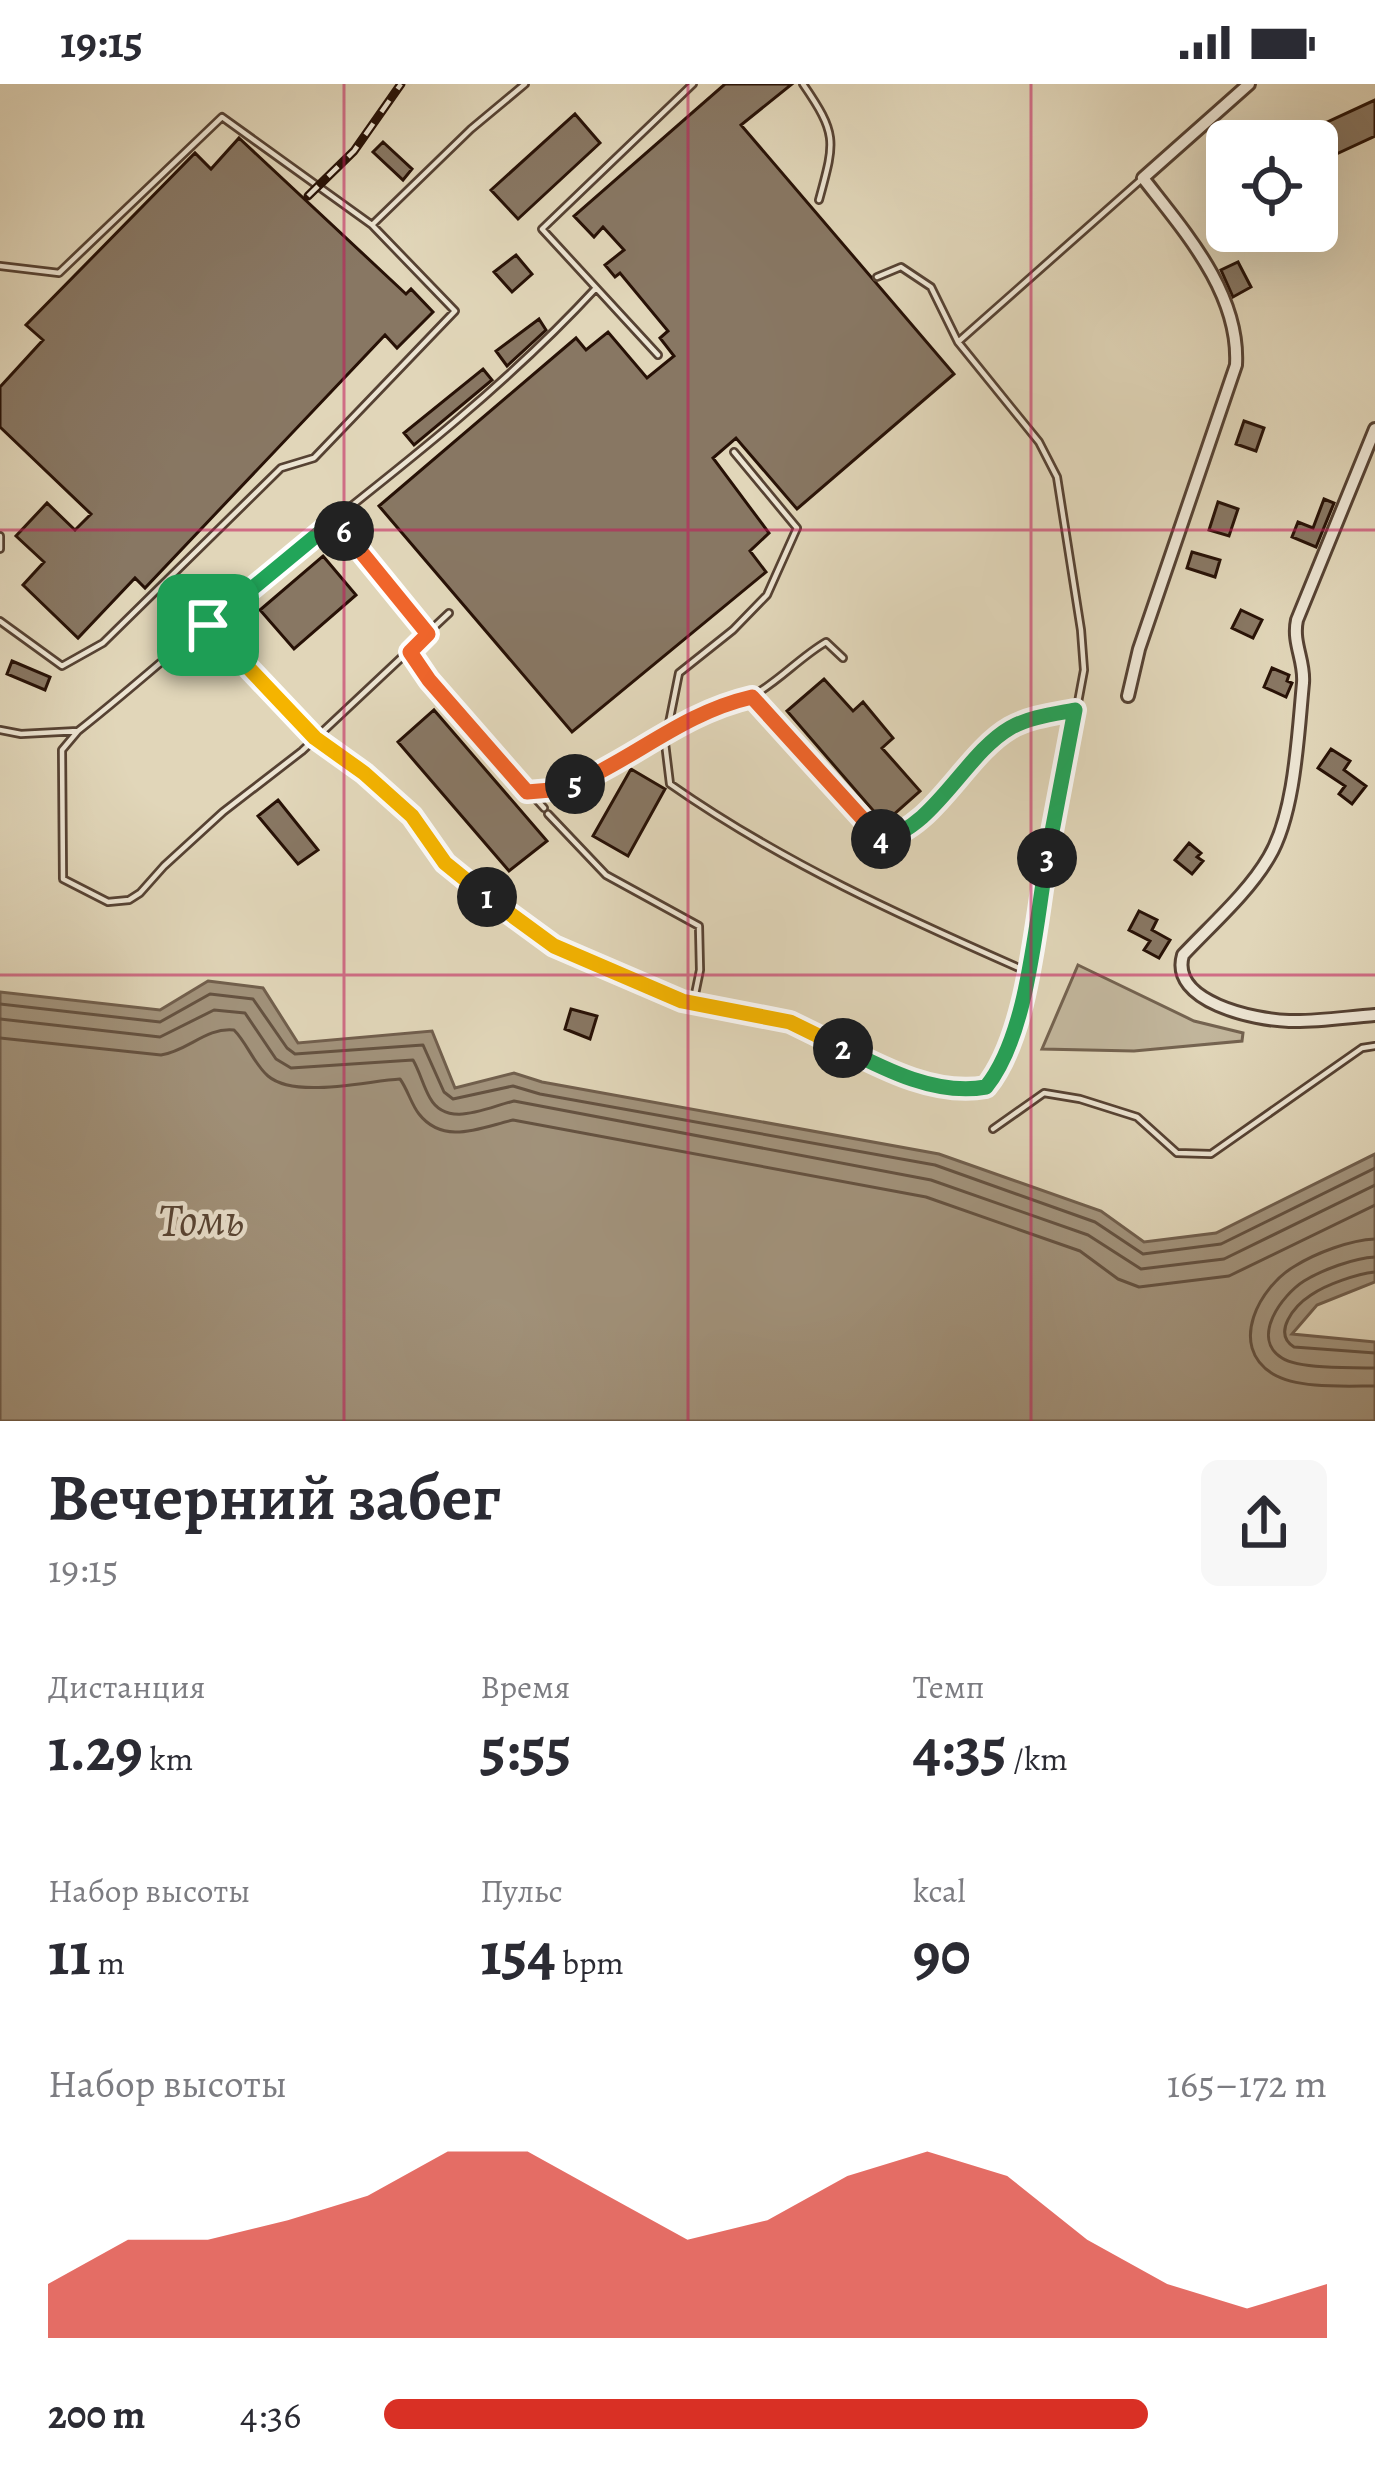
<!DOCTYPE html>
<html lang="ru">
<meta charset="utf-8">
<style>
body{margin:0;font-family:Alegreya,serif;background:#f7f7f7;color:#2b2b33;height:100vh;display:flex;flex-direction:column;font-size:45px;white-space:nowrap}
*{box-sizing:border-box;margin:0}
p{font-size:39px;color:#7c7c81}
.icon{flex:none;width:66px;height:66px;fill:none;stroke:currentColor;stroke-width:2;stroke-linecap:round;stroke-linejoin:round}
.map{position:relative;height:1337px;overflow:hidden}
.panel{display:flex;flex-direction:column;background:#fff;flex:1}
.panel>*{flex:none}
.tools{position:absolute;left:1206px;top:36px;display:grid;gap:24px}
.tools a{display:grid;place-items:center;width:132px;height:132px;border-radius:18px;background:#fff;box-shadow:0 12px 48px #0002;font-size:60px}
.pin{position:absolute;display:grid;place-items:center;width:102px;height:102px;color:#fff;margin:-51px;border-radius:24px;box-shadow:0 6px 18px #0006}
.km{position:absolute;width:60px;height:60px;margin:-30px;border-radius:50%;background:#222;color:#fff;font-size:33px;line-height:60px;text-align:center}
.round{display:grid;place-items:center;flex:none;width:126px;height:126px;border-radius:18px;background:#f7f7f7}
.headline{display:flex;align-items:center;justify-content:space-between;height:204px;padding:0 48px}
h1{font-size:66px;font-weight:700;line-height:90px}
.metrics{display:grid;grid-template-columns:repeat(3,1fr);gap:18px;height:204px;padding:12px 48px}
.metrics div{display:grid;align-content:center}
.metrics b{font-size:60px;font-weight:700}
.metrics small{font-size:33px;font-weight:400}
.metrics p{font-size:33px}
.chart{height:336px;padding:24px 48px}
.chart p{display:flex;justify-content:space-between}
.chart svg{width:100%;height:216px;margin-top:12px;fill:#d93025;opacity:.7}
ul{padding:0 48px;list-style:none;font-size:39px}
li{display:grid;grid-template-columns:192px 144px 1fr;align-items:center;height:90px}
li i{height:30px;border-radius:15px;background:#d93025}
.status{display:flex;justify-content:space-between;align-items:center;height:84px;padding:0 60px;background:#fff;direction:ltr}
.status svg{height:33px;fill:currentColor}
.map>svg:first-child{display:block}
.green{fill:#c1b59b;stroke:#746350;stroke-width:3}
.water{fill:#a2937c;stroke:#715f4d;stroke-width:3}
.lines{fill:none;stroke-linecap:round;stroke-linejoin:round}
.shore{stroke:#645241;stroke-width:3}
.building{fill:#887763;stroke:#271106;stroke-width:3}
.service-casing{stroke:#564233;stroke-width:10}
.minor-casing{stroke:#564233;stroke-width:16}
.service{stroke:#ece4d2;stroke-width:4.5}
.minor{stroke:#ece4d2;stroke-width:10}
.rail-casing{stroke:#271106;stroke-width:9}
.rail{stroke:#ece4d2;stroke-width:4.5;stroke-dasharray:14;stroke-linecap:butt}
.split-1-casing{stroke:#fff;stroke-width:24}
.split-2-casing{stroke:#fff;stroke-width:24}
.split-3-casing{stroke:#fff;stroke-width:24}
.split-4-casing{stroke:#fff;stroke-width:24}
.split-5-casing{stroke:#fff;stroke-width:24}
.split-6-casing{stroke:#fff;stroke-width:24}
.split-7-casing{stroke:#fff;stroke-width:24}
.split-1{stroke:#f5b400;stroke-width:15}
.split-2{stroke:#f5b400;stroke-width:15}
.split-3{stroke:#22a559;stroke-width:15}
.split-4{stroke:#22a559;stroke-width:15}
.split-5{stroke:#f0652b;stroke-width:15}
.split-6{stroke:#f0652b;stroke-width:15}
.split-7{stroke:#22a559;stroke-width:15}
.grid{fill:none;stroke:#c2185b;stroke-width:3;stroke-opacity:0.55}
.labels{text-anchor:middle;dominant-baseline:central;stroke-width:9;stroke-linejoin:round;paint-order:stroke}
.water-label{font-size:45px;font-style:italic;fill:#584535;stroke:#ece4d2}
</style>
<div class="status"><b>19:15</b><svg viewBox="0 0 49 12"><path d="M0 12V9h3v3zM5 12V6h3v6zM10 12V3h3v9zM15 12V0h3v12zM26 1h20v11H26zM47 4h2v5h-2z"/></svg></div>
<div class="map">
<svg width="1375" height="1337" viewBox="0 0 1375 1337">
<rect width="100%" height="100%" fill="#e1d6b9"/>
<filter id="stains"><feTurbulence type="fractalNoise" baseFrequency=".00167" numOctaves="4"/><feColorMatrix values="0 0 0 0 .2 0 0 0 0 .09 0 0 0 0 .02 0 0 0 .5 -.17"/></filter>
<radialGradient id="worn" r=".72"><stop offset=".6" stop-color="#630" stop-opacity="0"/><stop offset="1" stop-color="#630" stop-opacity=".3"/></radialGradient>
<path class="green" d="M1078,881L1194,937L1243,949L1242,957L1134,967L1042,965Z"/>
<path class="water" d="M208,897L263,904L298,959L432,947L455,1004L514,989L542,998L939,1070L1101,1127L1144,1158L1216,1149L1375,1070V1198L1317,1221L1292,1250L1375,1258V1337H0V908L160,926Z"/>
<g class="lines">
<path class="shore" d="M0,920L160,938L210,910L253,915L287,964L295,970L423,961L444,1008L453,1015L513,1002L540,1010L935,1081L1095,1138L1143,1170L1221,1160L1375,1084
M0,935L160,953L214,926L245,929L276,975L291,984L413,976C420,988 423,1002 430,1014C447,1045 488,1023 514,1017L931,1096L1088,1151L1141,1185L1224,1175L1375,1101
M0,954L161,971C188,967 206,943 234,946C247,959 254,980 268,992C295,1015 366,997 400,995C408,1006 411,1020 419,1030C444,1062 482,1043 513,1036L926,1113L1080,1167L1118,1195L1139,1203L1229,1192L1375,1121
M1375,1155C1350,1156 1316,1169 1295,1182C1260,1202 1227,1262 1273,1290C1298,1305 1346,1302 1375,1302
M1375,1173C1354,1174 1322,1186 1304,1197C1282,1211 1250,1254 1282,1274C1299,1285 1354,1284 1375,1284
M1375,1188C1357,1190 1327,1200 1311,1211C1294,1222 1272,1249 1294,1263L1375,1269"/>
</g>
<path class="building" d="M725,0H792L741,41L954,290L797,425L736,354L713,374L769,449L750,467L766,488L572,648L379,422L576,254L586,266L608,248L647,294L674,272L660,254L668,247L620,189L615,193L605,181L624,166L603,143L594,153L574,132Z
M1375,16V52L1317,79V57H1286Z
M575,30L600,59L518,135L491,106Z
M239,54L406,210L411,205L433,228L397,264L385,251L145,504L135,494L78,554L23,501L44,478L16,452L47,419L75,446L91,430L0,343V303L43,256L26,241L195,69L211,85Z
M383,58L412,85L403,96L373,68Z
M516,171L532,190L512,208L494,188Z
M1238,178L1251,203L1233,213L1221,186Z
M539,235L546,246L507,282L496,267Z
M483,285L492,296L414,361L404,349Z
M1244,337L1264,344L1256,367L1236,360Z
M1324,415L1334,419L1316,463L1292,453L1298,438L1313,444Z
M1218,418L1238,425L1229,452L1209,446Z
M1192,468L1220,476L1215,493L1187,484Z
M323,472L356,511L294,565L260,526Z
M1241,526L1262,536L1253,554L1232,544Z
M12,577L50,593L45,606L7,590Z
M1272,584L1289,591L1287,597L1292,599L1286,613L1264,603Z
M824,595L853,627L863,618L893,654L882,664L920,707L884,739L787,627Z
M434,626L547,757L509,787L398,658Z
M1331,665L1350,677L1344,686L1366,702L1352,720L1339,710L1345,702L1318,684Z
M631,685L665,705L628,772L593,752Z
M278,716L318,766L298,780L258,732Z
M1189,759L1201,769L1197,773L1203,777L1192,790L1175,776Z
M1139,827L1157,836L1152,846L1170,856L1159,874L1144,866L1150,857L1129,846Z
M571,925L597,932L590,955L565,945Z"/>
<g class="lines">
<g class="service-casing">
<path id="service" d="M803,0C838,51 835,57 819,116
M0,182L59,189L222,33L372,141L471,45L525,0
M877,193L901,183L931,203L958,258
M658,271L542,145L693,0
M734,368L797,444L767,511L733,546L679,589L665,659L670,700C781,778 903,833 1026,887
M335,436L428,549
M0,452V465
M449,529L302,667L223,728L164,782L140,809L129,816L108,818L63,795L62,666L78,647C148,592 213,531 283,476C392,390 502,306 596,204
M0,537L62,582L103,559L281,384L314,374L455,227L372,141
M208,541L315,654L365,689L412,732L445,779L554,862L682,917L790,938L915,997L968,1006L986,1002L1002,982L1018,941L1084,586L1081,546L1057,393L1039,358L958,258L1143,94
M410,568L429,596L544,724
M751,613L883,756C937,733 960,673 1010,644C1028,634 1053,631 1074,626
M0,646L21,650L78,647
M527,708C600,702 643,660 705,626C719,618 736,619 750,613C775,601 800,573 826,558L843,574
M548,730L606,791L699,842L700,886L693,920
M993,1045L1044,1009L1080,1015L1137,1033L1177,1069L1211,1070L1362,964L1375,962"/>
</g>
<g class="minor-casing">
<path id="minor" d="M1375,345L1297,536C1292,559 1305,577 1303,599C1298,650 1295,729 1269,773C1248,809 1211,841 1183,871C1169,918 1255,936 1289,937C1318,938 1347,933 1375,931
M1128,612L1139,565L1236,281C1240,209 1184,147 1143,94L1249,0"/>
</g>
<use href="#service" class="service"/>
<use href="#minor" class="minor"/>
<g class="rail-casing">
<path id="rail" d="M308,112L354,67L401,0"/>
</g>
<use href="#rail" class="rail"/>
</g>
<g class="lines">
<g class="split-1-casing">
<path id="split-1" d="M208,541L315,654L364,689L412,732L445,779L487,813"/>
</g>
<g class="split-2-casing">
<path id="split-2" d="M487,813L554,862L682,917L790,938L843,964"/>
</g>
<g class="split-3-casing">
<path id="split-3" d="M843,964C886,986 937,1012 986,1003C1028,951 1035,842 1047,774"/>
</g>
<g class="split-4-casing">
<path id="split-4" d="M881,755C933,746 965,670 1010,644C1029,633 1054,630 1075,626L1047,774"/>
</g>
<g class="split-5-casing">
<path id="split-5" d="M575,700C638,672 683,629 752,613L881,755"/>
</g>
<g class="split-6-casing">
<path id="split-6" d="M344,447L428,550L410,568L429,596L527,708L563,705L575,700"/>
</g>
<g class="split-7-casing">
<path id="split-7" d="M208,541L335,436L344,447"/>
</g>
<use href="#split-1" class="split-1"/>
<use href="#split-2" class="split-2"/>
<use href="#split-3" class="split-3"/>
<use href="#split-4" class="split-4"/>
<use href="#split-5" class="split-5"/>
<use href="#split-6" class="split-6"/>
<use href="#split-7" class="split-7"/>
</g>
<path class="grid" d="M344,0V1337M688,0V1337M1031,0V1337M0,446H1375M0,891H1375"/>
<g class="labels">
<g class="water-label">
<text x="201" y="1136">Томь</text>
</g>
</g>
<rect width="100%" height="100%" filter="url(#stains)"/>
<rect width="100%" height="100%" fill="url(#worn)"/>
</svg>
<div class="tools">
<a><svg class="icon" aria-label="locate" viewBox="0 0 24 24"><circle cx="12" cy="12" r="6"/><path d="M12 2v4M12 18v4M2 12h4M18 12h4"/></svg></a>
</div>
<div class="pin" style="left:208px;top:541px;background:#1e9e55"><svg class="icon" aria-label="arrive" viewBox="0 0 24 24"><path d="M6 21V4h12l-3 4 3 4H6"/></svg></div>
<b class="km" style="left:487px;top:813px">1</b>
<b class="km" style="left:843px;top:964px">2</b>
<b class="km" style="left:1047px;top:774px">3</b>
<b class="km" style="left:881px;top:755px">4</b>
<b class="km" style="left:575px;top:700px">5</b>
<b class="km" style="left:344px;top:447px">6</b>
</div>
<section class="panel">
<div class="headline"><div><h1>Вечерний забег</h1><p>19:15</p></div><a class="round"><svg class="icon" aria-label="share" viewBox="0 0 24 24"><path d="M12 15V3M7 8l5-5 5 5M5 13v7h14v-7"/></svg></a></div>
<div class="metrics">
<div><p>Дистанция</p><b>1.29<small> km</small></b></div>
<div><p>Время</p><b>5:55</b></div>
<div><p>Темп</p><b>4:35<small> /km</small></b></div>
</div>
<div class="metrics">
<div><p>Набор высоты</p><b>11<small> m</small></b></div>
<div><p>Пульс</p><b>154<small> bpm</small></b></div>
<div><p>kcal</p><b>90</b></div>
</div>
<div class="chart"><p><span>Набор высоты</span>165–172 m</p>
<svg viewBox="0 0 160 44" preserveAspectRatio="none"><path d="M0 44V33L10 24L20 24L30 20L40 15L50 6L60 6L70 15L80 24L90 20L100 11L110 6L120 11L130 24L140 33L150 38L160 33V44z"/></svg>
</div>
<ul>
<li><b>200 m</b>4:36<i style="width:81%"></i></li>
</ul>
</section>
